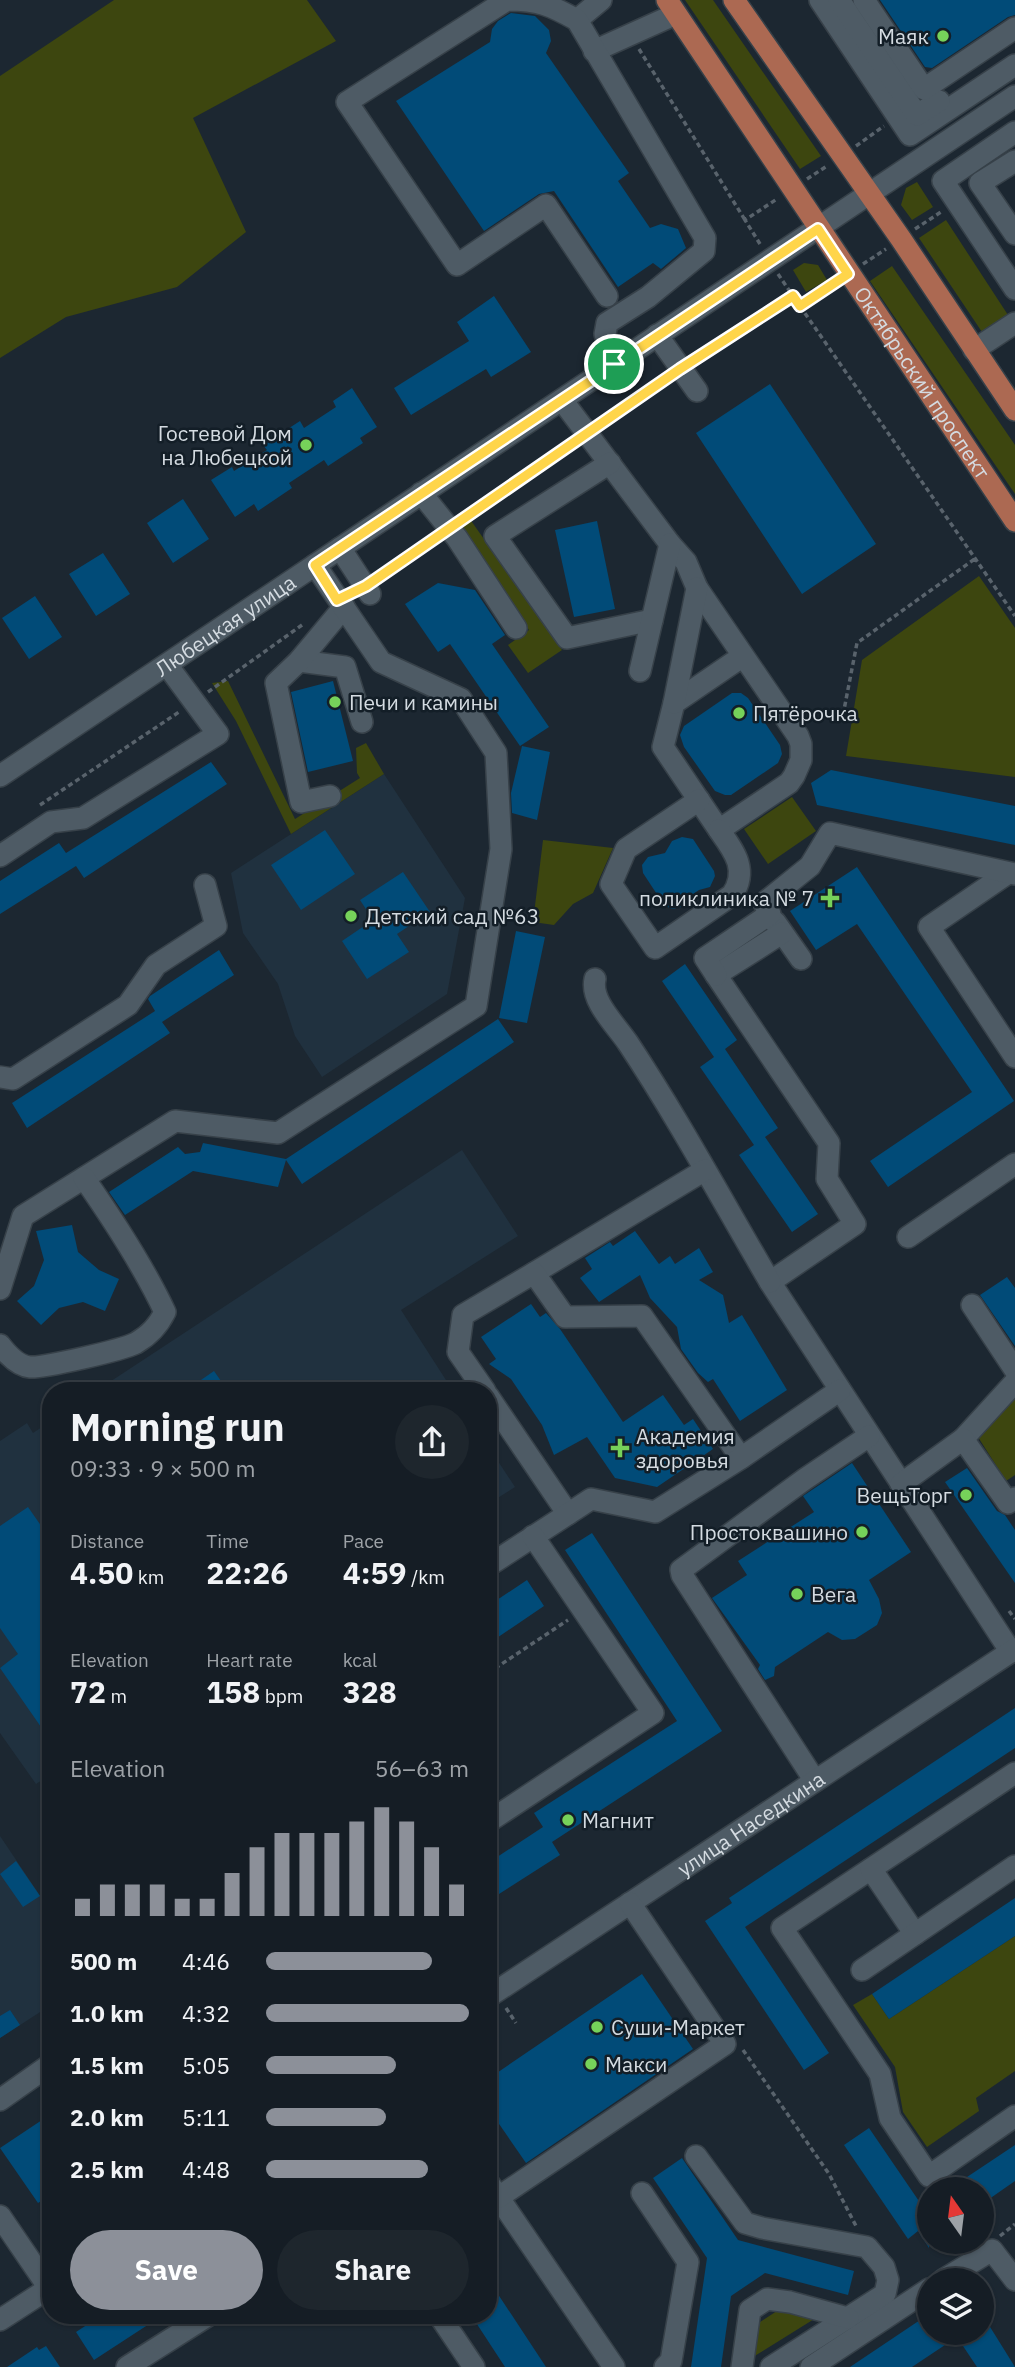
<!DOCTYPE html>
<meta charset="utf-8">
<style>
body{margin:0;font-family:"IBM Plex Sans",sans-serif;background:#1e262d;color:#f1f3f6;height:100vh;display:flex;flex-direction:column;font-size:26px;white-space:nowrap}
*{box-sizing:border-box;margin:0}
p{font-size:23px;color:#9da2a7}
.icon{flex:none;width:38px;height:38px;fill:none;stroke:currentColor;stroke-width:2;stroke-linecap:round;stroke-linejoin:round}
.map{position:relative;flex:1;overflow:hidden}
.sheet{position:absolute;left:42px;top:1382px;width:455px;height:942px;display:flex;flex-direction:column;background:#151d25;border-radius:28px;box-shadow:0 2px 5px #0004,0 0 0 2px #343b42}
.sheet>*{flex:none}
.needle{width:46px;rotate:346deg}
.tools{position:absolute;left:917px;top:2177px;display:grid;gap:14px}
.tools a{display:grid;place-items:center;width:77px;height:77px;border-radius:50%;background:#151d25;box-shadow:0 2px 5px #0004,0 0 0 2px #343b42;font-size:35px}
.pin{position:absolute;display:grid;place-items:center;width:60px;height:60px;color:#fff;margin:-30px;border:4px solid #fff;border-radius:50%;box-shadow:0 2px 7px #0007}
.round{display:grid;place-items:center;flex:none;width:74px;height:74px;border-radius:37px;background:#1e262d}
.head{display:flex;align-items:center;justify-content:space-between;height:119px;padding:0 28px}
h1{font-size:38px;font-weight:700;line-height:52px}
.figures{display:grid;grid-template-columns:repeat(3,1fr);gap:10px;height:119px;padding:7px 28px}
.figures div{display:grid;align-content:center}
.figures b{font-size:30px;font-weight:700}
.figures small{font-size:19px;font-weight:400}
.figures p{font-size:19px}
.chart{height:196px;padding:14px 28px}
.chart p{display:flex;justify-content:space-between}
.chart svg{width:100%;height:126px;margin-top:7px;stroke:#8c9099;stroke-width:6}
.primary-button{display:flex;gap:14px;margin-top:auto;padding:14px 28px}
.primary-button a{flex:1;height:80px;border-radius:42px;background:#8c9099;color:#fff;font-size:28px;font-weight:700;line-height:80px;text-align:center}
.primary-button a+a{background:#1e262d;color:#f1f3f6}
ul{padding:0 28px;list-style:none;font-size:23px}
li{display:grid;grid-template-columns:112px 84px 1fr;align-items:center;height:52px}
li i{height:18px;border-radius:9px;background:#8c9099}
.map>svg:first-child{display:block}
.built{fill:#20313f}
.green{fill:#3d460f}
.building{fill:#014b78}
.lines{fill:none;stroke-linecap:round;stroke-linejoin:round}
.minor-casing{stroke:#374149;stroke-width:24}
.major-casing{stroke:#374149;stroke-width:24}
.path{stroke:#59636c;stroke-width:3.5;stroke-dasharray:5 3.5;stroke-linecap:butt}
.minor{stroke:#4e5b65;stroke-width:21}
.major{stroke:#ac6952;stroke-width:21}
.route-casing{stroke:#fff;stroke-width:14}
.route{stroke:#ffd54a;stroke-width:9}
.poi-dot{fill:#76d25a;stroke:#131e27;stroke-width:2.5}
.labels{text-anchor:middle;dominant-baseline:central;stroke-width:5;stroke-linejoin:round;paint-order:stroke}
.poi-label{font-size:21px;fill:#d4dbe1;stroke:#131e27;text-anchor:start}
.street-label{font-size:21px;fill:#d4dbe1;stroke:#131e27}
</style>
<div class="map">
<svg width="1015" height="2367" viewBox="0 0 1015 2367">
<rect width="100%" height="100%" fill="#1c2731"/>
<path class="built" d="M384,774L465,898L447,994L322,1077L295,1036L278,984L243,933L231,873Z
M462,1150L518,1236L401,1310L453,1391H96Z
M51,1421V1774L36,1784L0,1733V1441L27,1423L33,1433Z
M488,1446L515,1487L488,1504Z
M0,1836L51,1912V2005L0,2038Z"/>
<path class="green" d="M114,0H307L336,41L193,118L246,232L177,287L66,317L0,358V76Z
M685,0H713L821,156L800,169Z
M917,182L933,207L912,220L901,205L906,188Z
M946,220L1008,315L982,332L919,238Z
M804,263L818,265L827,280L806,292L793,270Z
M892,266L1015,445V494L870,281Z
M467,515L562,650L528,673L508,645L529,630L454,523Z
M979,576L1015,628V777L846,756L862,660Z
M228,681L295,819L360,778L357,773L356,748L366,743L384,774L291,834L236,721L212,683Z
M792,797L816,831L768,864L744,829Z
M543,840L613,848L593,893L573,904L554,925L533,922Z
M1015,1396V1475L1006,1481L978,1437Z
M1015,1936V2071L976,2098L979,2111L927,2147L903,2112L895,2067L853,2005L872,1994L889,2019Z
M780,2309L819,2316L753,2357L760,2322Z"/>
<path class="building" d="M880,0H1015V15L1008,17L932,68L925,67Z
M511,13L535,16L549,30L551,41L546,53L629,173L618,181L650,228L661,224L678,229L686,248L661,269L653,263L618,287L554,191L539,194L484,231L396,101L490,42L492,29L498,21Z
M494,296L531,352L491,377L486,369L411,415L394,388L469,341L457,322Z
M770,384L876,544L802,594L696,433Z
M352,388L377,427L360,438L363,443L328,466L324,460L289,483L292,488L258,511L254,504L235,517L211,480L232,467L234,471L267,450L263,445L300,421L304,428L336,407L333,401Z
M183,499L209,539L173,563L147,523Z
M597,521L615,609L574,617L555,530Z
M103,553L130,594L96,616L69,574Z
M438,583L475,590L505,635L492,644L549,727L520,746L450,644L438,652L405,604Z
M35,596L62,637L29,659L2,618Z
M333,681L353,761L308,772L291,692Z
M732,693H741L748,698L780,745L782,754L778,763L731,795H725L715,791L684,747L680,735L684,726Z
M522,746L550,752L537,820L512,813L511,793Z
M211,762L227,784L84,878L76,866L0,914V881L59,843L66,853Z
M831,770L1015,806V845L817,805L811,783Z
M325,830L355,874L301,910L271,865Z
M682,837L693,839L714,871L715,876L710,887L699,890L687,898L681,907L672,909L664,905L643,873L642,865L648,857L665,853L672,841Z
M857,867L1014,1101L888,1187L870,1161L972,1092L857,924L816,950L790,911Z
M403,872L430,912L397,934L409,952L367,979L342,941L373,920L360,900Z
M516,931L545,937L527,1023L499,1018Z
M219,950L234,975L162,1022L170,1033L27,1128L12,1103L155,1011L148,999L150,996Z
M685,964L737,1040L725,1049L778,1128L765,1137L818,1214L792,1232L739,1155L754,1145L700,1067L714,1057L662,981Z
M498,1019L514,1042L302,1184L286,1160L278,1187L193,1171L125,1215L109,1192L178,1147L185,1154L200,1152L203,1143L286,1159Z
M72,1225L78,1252L99,1270L119,1279L105,1311L83,1302L59,1308L41,1325L17,1301L34,1286L44,1260L36,1231Z
M635,1231L659,1264L670,1256L675,1264L699,1248L713,1272L699,1280L723,1295L729,1323L742,1315L787,1390L740,1421L713,1379L708,1382L698,1373L681,1349L677,1327L650,1298L640,1275L599,1302L580,1278L592,1269L585,1258L610,1242L613,1246Z
M1007,1277L1015,1288V1346L980,1295Z
M531,1304L540,1317L546,1313L560,1329L623,1422L663,1395L684,1425L693,1419L713,1449L657,1487L615,1478L587,1437L554,1455L542,1425L511,1379L489,1364L496,1359L481,1337Z
M214,1371L228,1391H185Z
M852,1463L911,1552L869,1580L879,1599L882,1613L877,1625L855,1639L842,1640L828,1632L775,1667L774,1676L765,1680L758,1669L760,1665L712,1598L747,1575L738,1561L814,1512L803,1496Z
M967,1468L997,1511L1005,1515L1015,1530V1583L945,1482Z
M28,1507L51,1540V1720L41,1727L0,1668L18,1654L0,1628V1526Z
M592,1533L722,1731L552,1842L560,1855L488,1901V1863L543,1827L534,1813L677,1721L565,1550Z
M527,1580L544,1606L488,1644V1606Z
M1015,1708V1748L745,1927L829,2053L804,2070L705,1921L732,1903L729,1898Z
M16,1861L40,1896L23,1907L0,1874Z
M1015,1898V1936L889,2019L872,1994Z
M642,1974L693,2049L526,2163L488,2108V2079Z
M10,2010L20,2025L0,2038V2016Z
M51,2114V2195L38,2203L0,2148Z
M869,2128L923,2207L929,2203V2248L918,2231L908,2239L844,2145Z
M1015,2145V2181L982,2204V2189H949Z
M682,2158L738,2240L854,2271L848,2295L765,2273L731,2296L721,2367H691L707,2258L653,2178Z
M488,2279L546,2367H505L471,2315H488Z
M929,2314V2333H982V2314L1015,2367H977L957,2337L912,2367H850Z
M102,2315H163L94,2360L76,2332Z
M46,2346L60,2367H7L37,2347L39,2350Z"/>
<g class="lines">
<g class="minor-casing">
<g id="minor">
<path d="M820,0L910,135L1015,65"/>
<path d="M839,0L917,115L939,101"/>
<path d="M864,0L924,89L1015,28"/>
<path d="M577,20L601,0"/>
<path d="M594,51L676,14"/>
<path d="M1015,132L943,181L1015,289"/>
<path d="M1015,161L980,183L1015,234"/>
<path d="M607,296L546,205L457,265L347,102L507,0C539,0 550,5 577,20L705,238L704,251L648,297L607,323L605,334L614,364"/>
<path d="M657,335L697,391"/>
<path d="M974,350L1015,323"/>
<path d="M562,400L670,544L686,562L697,588L798,736L801,744V760L794,776L789,783L719,830L663,747L674,703L743,656"/>
<path d="M610,463L495,536L567,638L652,620"/>
<path d="M421,493L457,538L516,628"/>
<path d="M340,548L370,594"/>
<path d="M299,661L345,667L362,722"/>
<path d="M640,671L670,544"/>
<path d="M674,703L697,588"/>
<path id="s1" d="M0,776L1015,96"/>
<path d="M330,796L301,802L276,683L299,661L344,607"/>
<path d="M699,800L626,849L611,884L655,948L732,895C749,870 734,851 719,830"/>
<path d="M0,856L51,822L83,818L218,734L167,665"/>
<path d="M1008,873L929,927L1015,1057"/>
<path d="M775,922L801,959"/>
<path d="M782,933L716,975L829,1143L827,1179L855,1224L770,1282L1011,1652"/>
<path d="M716,975L705,958L770,914L764,903L810,866L830,833L1015,874"/>
<path d="M595,979C590,1001 616,1025 628,1043C679,1120 723,1202 770,1282"/>
<path d="M0,1077L13,1079L128,1005L156,965L216,926L205,885"/>
<path d="M908,1237L1015,1164"/>
<path d="M534,1273L705,1170"/>
<path d="M0,1289L23,1216L175,1121L278,1133L476,1006L501,849L496,753L461,699L381,662L315,565"/>
<path d="M972,1305L1015,1370"/>
<path d="M0,1345C7,1354 18,1366 30,1367C44,1368 122,1350 136,1343C150,1335 158,1326 165,1312C143,1265 114,1221 84,1178"/>
<path d="M485,1391L458,1352L463,1315L534,1273L565,1317L642,1316L741,1458"/>
<path d="M488,1396L568,1514"/>
<path d="M963,1439L1015,1382"/>
<path d="M901,1484L963,1439L1008,1503L1015,1498"/>
<path d="M488,1566L591,1499L655,1512L741,1458L840,1390"/>
<path d="M1015,1773L782,1928L880,2074L890,2118L929,2176L1015,2116"/>
<path d="M815,1781L682,1575L681,1570L805,1479L869,1436"/>
<path d="M488,1822L653,1713L533,1536"/>
<path d="M871,1869L915,1934"/>
<path d="M862,1970L1015,1866"/>
<path id="s2" d="M488,1997L1015,1649"/>
<path d="M0,2100L51,2064"/>
<path d="M696,2156L745,2223L762,2228L867,2247L884,2267L888,2280L885,2294L771,2367"/>
<path d="M488,2182L614,2367"/>
<path d="M642,2193L688,2262L671,2361L665,2367"/>
<path d="M499,2197L725,2044L630,1903"/>
<path d="M0,2216L49,2288"/>
<path d="M943,2280L992,2250L1015,2280"/>
<path d="M439,2315L474,2367"/>
<path d="M0,2320L51,2287"/>
<path d="M127,2367L209,2315"/>
<path d="M742,2367L750,2310L767,2299L790,2302L848,2318"/>
<path d="M811,2367L929,2289"/>
</g>
</g>
<g class="major-casing">
<g id="major">
<path id="s3" d="M667,0L1015,521"/>
<path d="M734,0L901,239L1015,410"/>
</g>
</g>
<path class="path" d="M639,49L745,220
M856,146L884,126
M807,179L827,166
M915,229L941,212
M760,244L745,220L777,199
M863,264L886,249
M778,274L793,296
M800,306L833,284
M696,358L793,296L1015,616
M601,424L667,378
M463,519L572,444
M379,577L434,539
M208,692L302,625
M843,715L857,643L976,558
M40,805L179,712
M1009,1611L1015,1619
M488,1673L568,1620
M506,2008L516,2023
M743,2050L829,2174L856,2226
M1000,2236L1015,2224
M68,2315L70,2317"/>
<use href="#minor" class="minor"/>
<use href="#major" class="major"/>
</g>
<g class="lines">
<g class="route-casing">
<path id="route" d="M818,229L848,274L800,306L793,296L680,369L366,586L337,600L315,565Z"/>
</g>
<use href="#route" class="route"/>
</g>
<g class="poi-dot">
<circle cx="943" cy="36" r="7"/>
<circle cx="306" cy="445" r="7"/>
<circle cx="335" cy="702" r="7"/>
<circle cx="739" cy="713" r="7"/>
<path d="M826.5 887.5h7v7h7v7h-7v7h-7v-7h-7v-7h7z"/>
<circle cx="351" cy="916" r="7"/>
<path d="M616.5 1437.5h7v7h7v7h-7v7h-7v-7h-7v-7h7z"/>
<circle cx="966" cy="1495" r="7"/>
<circle cx="862" cy="1532" r="7"/>
<circle cx="797" cy="1594" r="7"/>
<circle cx="568" cy="1820" r="7"/>
<circle cx="597" cy="2027" r="7"/>
<circle cx="591" cy="2064" r="7"/>
</g>
<g class="labels">
<g class="poi-label">
<text x="929" y="36" text-anchor="end">Маяк</text>
<text x="292" y="433" text-anchor="end">Гостевой Дом<tspan x="292" dy="24">на Любецкой</tspan></text>
<text x="349" y="702">Печи и камины</text>
<text x="753" y="713">Пятёрочка</text>
<text x="814" y="898" text-anchor="end">поликлиника № 7</text>
<text x="365" y="916">Детский сад №63</text>
<text x="636" y="1436">Академия<tspan x="636" dy="24">здоровья</tspan></text>
<text x="952" y="1495" text-anchor="end">ВещьТорг</text>
<text x="848" y="1532" text-anchor="end">Простоквашино</text>
<text x="811" y="1594">Вега</text>
<text x="582" y="1820">Магнит</text>
<text x="611" y="2027">Суши-Маркет</text>
<text x="605" y="2064">Макси</text>
</g>
<g class="street-label">
<text stroke="none"><textPath href="#s3" startOffset="460">Октябрьский проспект</textPath></text>
<text stroke="none"><textPath href="#s1" startOffset="271">Любецкая улица</textPath></text>
<text stroke="none"><textPath href="#s2" startOffset="315">улица Наседкина</textPath></text>
</g>
</g>
</svg>
<div class="tools">
<a><svg class="needle" viewBox="-14 -14 28 28"><path d="M0-13l5 13h-10z" fill="#e53935"/><path d="M0 13l5-13h-10z" fill="#9da2a7"/></svg></a>
<a><svg class="icon" aria-label="layers" viewBox="0 0 24 24"><path d="M12 4l9 5-9 5-9-5zM3 14l9 5 9-5"/></svg></a>
</div>
<div class="pin" style="left:614px;top:364px;background:#1e9e55"><svg class="icon" aria-label="arrive" viewBox="0 0 24 24"><path d="M6 21V4h12l-3 4 3 4H6"/></svg></div>
<section class="sheet">
<div class="head"><div><h1>Morning run</h1><p>09:33 · 9 × 500 m</p></div><a class="round"><svg class="icon" aria-label="share" viewBox="0 0 24 24"><path d="M12 15V3M7 8l5-5 5 5M5 13v7h14v-7"/></svg></a></div>
<div class="figures">
<div><p>Distance</p><b>4.50<small> km</small></b></div>
<div><p>Time</p><b>22:26</b></div>
<div><p>Pace</p><b>4:59<small> /km</small></b></div>
</div>
<div class="figures">
<div><p>Elevation</p><b>72<small> m</small></b></div>
<div><p>Heart rate</p><b>158<small> bpm</small></b></div>
<div><p>kcal</p><b>328</b></div>
</div>
<div class="chart"><p><span>Elevation</span>56–63 m</p>
<svg viewBox="0 0 160 44" preserveAspectRatio="none"><path d="M5 44V38M15 44V33M25 44V33M35 44V33M45 44V38M55 44V38M65 44V29M75 44V20M85 44V15M95 44V15M105 44V15M115 44V11M125 44V6M135 44V11M145 44V20M155 44V33"/></svg>
</div>
<ul>
<li><b>500 m</b>4:46<i style="width:82%"></i></li>
<li><b>1.0 km</b>4:32<i style="width:100%"></i></li>
<li><b>1.5 km</b>5:05<i style="width:64%"></i></li>
<li><b>2.0 km</b>5:11<i style="width:59%"></i></li>
<li><b>2.5 km</b>4:48<i style="width:80%"></i></li>
</ul>
<div class="primary-button"><a>Save</a><a>Share</a></div>
</section>
</div>
